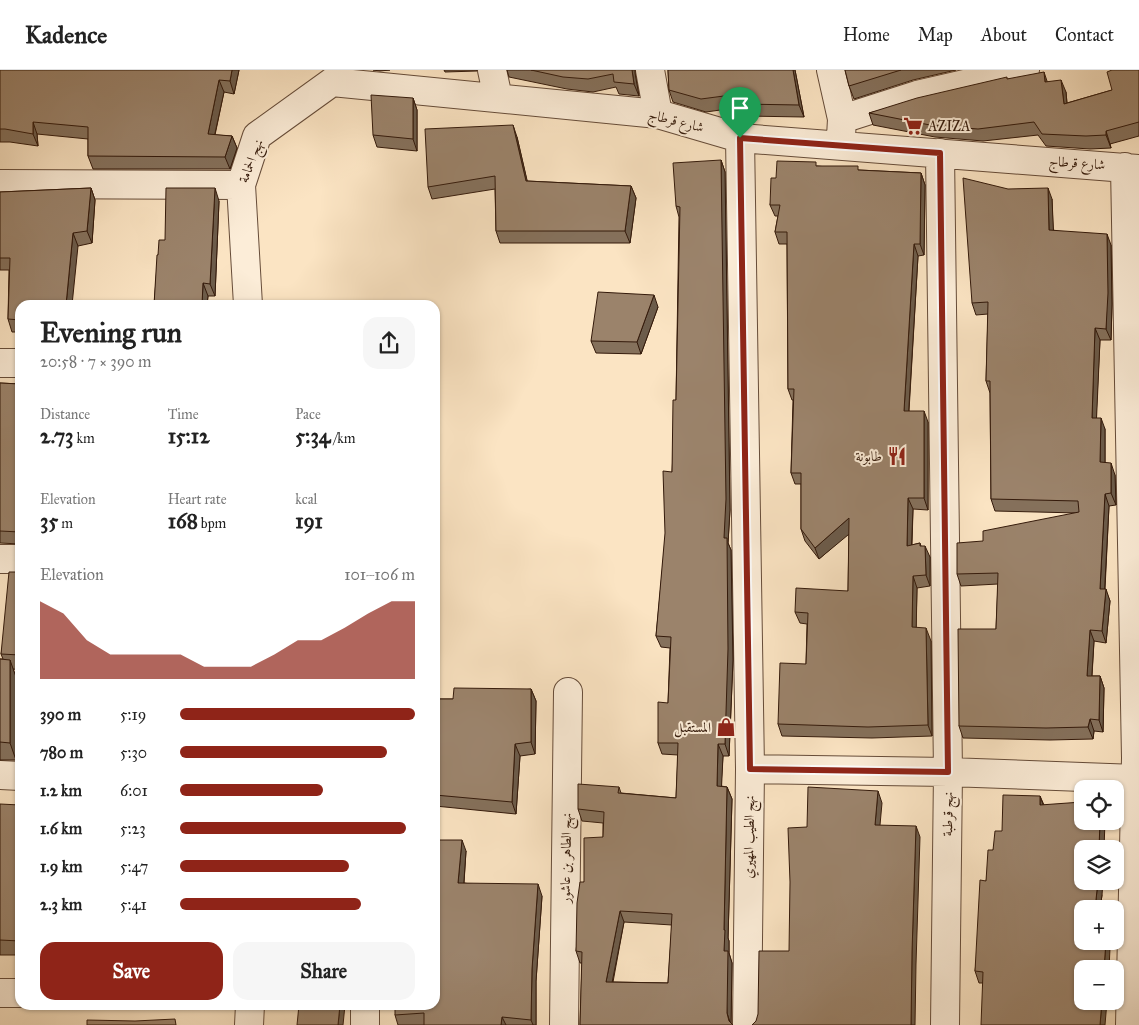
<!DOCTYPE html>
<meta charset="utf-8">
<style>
body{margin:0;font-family:"IM FELL Great Primer",Amiri,serif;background:#f6f6f6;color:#222;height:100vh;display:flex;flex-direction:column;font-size:19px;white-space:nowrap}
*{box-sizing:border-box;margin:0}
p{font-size:16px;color:#767676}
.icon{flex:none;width:28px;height:28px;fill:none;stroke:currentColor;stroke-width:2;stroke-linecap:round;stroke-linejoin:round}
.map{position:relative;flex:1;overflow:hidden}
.panel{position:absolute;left:15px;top:230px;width:425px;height:710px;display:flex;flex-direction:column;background:#fff;border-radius:15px;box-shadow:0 1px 4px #0004}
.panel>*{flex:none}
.controls{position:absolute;left:1074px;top:710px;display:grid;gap:10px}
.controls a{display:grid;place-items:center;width:50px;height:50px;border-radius:10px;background:#fff;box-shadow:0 1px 4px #0004;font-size:25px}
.pin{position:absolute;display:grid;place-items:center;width:42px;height:42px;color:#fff;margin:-51px -21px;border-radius:50% 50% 50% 0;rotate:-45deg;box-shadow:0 0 5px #0007}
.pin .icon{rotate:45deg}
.round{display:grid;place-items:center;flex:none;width:52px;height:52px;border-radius:15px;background:#f6f6f6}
.headline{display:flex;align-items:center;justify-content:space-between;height:85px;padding:0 25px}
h1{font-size:28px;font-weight:700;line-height:38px}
.metrics{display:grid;grid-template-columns:repeat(3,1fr);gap:8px;height:85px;padding:5px 25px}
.metrics div{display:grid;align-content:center}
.metrics b{font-size:21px;font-weight:700}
.metrics small{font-size:14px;font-weight:400}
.metrics p{font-size:14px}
.chart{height:140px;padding:10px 25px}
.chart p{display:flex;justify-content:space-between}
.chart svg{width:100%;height:90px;margin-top:5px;fill:#8f2418;opacity:.7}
.action{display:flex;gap:10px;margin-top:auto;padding:10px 25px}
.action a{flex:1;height:58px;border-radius:15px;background:#8f2418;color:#fff;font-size:20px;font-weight:700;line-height:58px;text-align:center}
.action a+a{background:#f6f6f6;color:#222}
ul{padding:0 25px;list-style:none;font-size:16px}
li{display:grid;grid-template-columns:80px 60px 1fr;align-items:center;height:38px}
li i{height:12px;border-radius:6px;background:#8f2418}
header{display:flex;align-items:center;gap:30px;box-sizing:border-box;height:70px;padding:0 25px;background:#fff;border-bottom:1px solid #e0e0e0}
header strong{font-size:24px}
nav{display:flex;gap:28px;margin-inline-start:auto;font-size:18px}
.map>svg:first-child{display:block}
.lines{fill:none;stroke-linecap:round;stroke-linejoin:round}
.minor-casing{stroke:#664c39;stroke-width:30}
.minor{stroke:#fcedd8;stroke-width:28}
.wall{fill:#85715c;stroke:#341a0b;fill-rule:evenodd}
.shaded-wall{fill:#6c5c4b;stroke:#341a0b}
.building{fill:#9b836b;stroke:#341a0b;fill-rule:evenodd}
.route-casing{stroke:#fff;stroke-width:10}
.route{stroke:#8f2418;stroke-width:6}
.labels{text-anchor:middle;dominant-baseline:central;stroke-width:4;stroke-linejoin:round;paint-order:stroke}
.street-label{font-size:14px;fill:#341a0b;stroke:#fcedd8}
.poi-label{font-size:14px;fill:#341a0b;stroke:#fcedd8;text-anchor:end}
</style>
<header>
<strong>Kadence</strong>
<nav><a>Home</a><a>Map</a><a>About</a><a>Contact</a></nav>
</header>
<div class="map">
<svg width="1139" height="955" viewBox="0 0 1139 955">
<rect width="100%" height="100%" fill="#fbe4c3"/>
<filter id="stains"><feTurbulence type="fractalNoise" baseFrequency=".004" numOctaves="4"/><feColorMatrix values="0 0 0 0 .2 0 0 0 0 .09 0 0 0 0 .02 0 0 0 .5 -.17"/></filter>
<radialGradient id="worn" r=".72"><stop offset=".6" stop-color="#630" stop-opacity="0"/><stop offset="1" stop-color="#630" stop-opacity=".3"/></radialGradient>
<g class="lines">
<g class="minor-casing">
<path id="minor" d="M492,0L498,28
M650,0L658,44
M831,0L842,49L841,67
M332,12L658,44L740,68L1139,99
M842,49L917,25L1025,0
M740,68L750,699L747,955
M940,83L948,702L945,955
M1125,97L1136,688L1130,955
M0,114L241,115
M248,235L241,115L257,66L332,12
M0,293H20
M0,489H20
M750,699L948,702L1136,709
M0,705L20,706
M0,923H20
M249,955L250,935
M365,955V935
M564,955L568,622"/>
</g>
<use href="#minor" class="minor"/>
</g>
<path class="wall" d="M0,0H239L234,24L224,22L215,65L232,66L237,78L230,99H93L88,86V69L37,64L38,76L10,72H0Z
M373,0H390L380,1Z
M444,0H477V1L445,2Z
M507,0H635V3L639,26L619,24L616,17L593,22L567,19L509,7Z
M668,0H795L804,47L745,46L742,37L706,42L673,32L669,20Z
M845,0H956L913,10L854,29L849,16Z
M1139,0V66L1110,74L1111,78L1090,79L1046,76L1038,65L983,71L935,67L873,55L869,43L1008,9L1047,12L1066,22L1067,33L1112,20Z
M413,28L417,40V81L377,77L373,65Z
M517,67L527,111L631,116L636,128L630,173H500L496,161L495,119L432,129L428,117Z
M721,90L725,102L730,440L728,473L731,480L733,590L729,686H723L721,716L727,717L732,729L728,868L729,871V883L732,893L731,953L580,955L582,893H580L576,881L584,812L603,767V753L582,751L578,739L619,717L621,723L676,728L678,685L662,684L658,673L668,633L670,578L661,577L656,566L672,402L676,330L679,147L676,136ZM624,852L672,855L668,913L613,912Z
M817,96L859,100L921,103L925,115L924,185L918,186L909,341L928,352V440L913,439L912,475L920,473L921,476L930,487V516L917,518L916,557L931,571L932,666L872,668L782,666L778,654L806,594L807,554L800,553L795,542L848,521L849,463L819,489L805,471L801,459V414H795L791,403L793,330H792L788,319L787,174H779L775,162L778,146H775L770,135L776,108Z
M91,118L95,130L92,173L78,176L20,235V262H12L8,249L9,200H0V122Z
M1052,129L1053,160L1111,175L1112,234L1111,270H1100L1096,348L1105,359V393L1115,405L1116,435L1109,436L1105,519L1110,531L1106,573L1094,571L1092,606H1100L1104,618L1103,662L1094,661L1093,669L1050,670L963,668L959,656L996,559L998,514L961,516L957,504L983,471L1078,443L995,441L991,429L990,323L986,311L988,244L976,245L972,233Z
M219,131L215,226H208L207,235H154L158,185L165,170Z
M658,237L641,284L596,283L591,271Z
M0,313L20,314V474L0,473Z
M20,502V600L13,599L16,607V690H0V589H3L1,584Z
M531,619L536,631L535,684L520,686L516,744L435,736V629H453Z
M1040,726L1044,735L1102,825L1100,839H1082V871H1108L1110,878L983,913H979L975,901L986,811L993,780L1002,761Z
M20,735V885H0V739Z
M466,781L464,813L542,826L536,911V955H398L395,945Z"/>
<path class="shaded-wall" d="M232,0H239L234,24L230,11Z
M632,0H635V3L639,26L634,14Z
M793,0H795L804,47L799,35Z
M1044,2L1048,14L1045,12Z
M219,10L224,22L212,77L208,64Z
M1061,10L1066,22L1068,46L1064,34Z
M413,28L417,40V81L413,69Z
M33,52L37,64L38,76L33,64Z
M513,55L517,67L530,123L526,111Z
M1106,61L1110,74L1111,78L1106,65Z
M232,66L237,78L230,99L225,87Z
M721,90L725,102L730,440L728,473L731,480L733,590L729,686L725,674Z
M921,103L925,115L924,185L920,174Z
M631,116L636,128L630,173L625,161Z
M91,118L95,130L92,173L87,161Z
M215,118L219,131L215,226L210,214Z
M1048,118L1052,129L1054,172L1049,160Z
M73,163L78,176L72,235H66Z
M1107,164L1111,175L1112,234L1111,270L1106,259Z
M914,174L918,186L908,352L904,341Z
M203,213L208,226L207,235H202Z
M654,225L658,237L641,284L637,272Z
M1095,258L1100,270L1096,360L1092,348Z
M924,341L928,352V440L924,428Z
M1101,348L1105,359V404L1100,392Z
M1111,393L1115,405L1116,435L1111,423Z
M1105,424L1109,436L1104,531L1100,519Z
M908,428L913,439L911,487L907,476Z
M849,448L854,460L819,489L815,478Z
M925,476L930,487V516L926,505Z
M913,506L917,518L916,569L912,557Z
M1106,519L1110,531L1106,573L1102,561Z
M926,558L931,571L932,666L928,655Z
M1090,560L1094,571L1091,618L1087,606Z
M10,590L16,607V690L10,673Z
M1100,606L1104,618L1103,662L1099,650Z
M531,619L536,631L535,684L531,672Z
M1090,649L1094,661L1093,669L1088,657Z
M515,674L520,686L516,744L512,732Z
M718,674L723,686L721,728L717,716Z
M727,717L732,729L728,868L729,871V883L732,893L731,955L727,943L724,881V860Z
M878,721L882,733L879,766L875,755Z
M1040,726L1044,737L1040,735Z
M1100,751H1105L1104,779H1099Z
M916,756L920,767L916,894L915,955H911L912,882Z
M462,770L466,781L463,825L458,813Z
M1098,811H1103L1102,825L1100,839H1095Z
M538,814L542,826L536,911V955H533L531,950L532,899Z
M620,841L624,852L610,923L606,912Z
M1106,871H1108L1110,878L1109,899H1104Z
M1102,931H1107L1105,955H1100Z
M340,935H345L343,955H338Z
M502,947L506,955H501Z"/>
<path class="building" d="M0,0H232L230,11L219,10L208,64L232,66L225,87L88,86V57L33,52V64L5,59H0Z
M531,0H632L634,14L614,12L613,4L588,9L563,7Z
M668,0H793L799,35L740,34L739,24L701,29L669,20Z
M845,0H901L849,16Z
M1112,0H1139V52L1106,61V65L1086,66L1042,64L1034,52L978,59L930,55L869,43L917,28L1007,7V9L1044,2L1045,12L1061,10L1064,34L1112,20L1107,2Z
M371,25L413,28V69L373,65Z
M513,55L526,111L631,116L625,161H496L495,106L428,117L425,59Z
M721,90L726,429L724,468H727L728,579L725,674H718L717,716L727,717L724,860H725L724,881H728L727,943L729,951L733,955H580L582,882L576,881L577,833L580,812H584V768L603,767L604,742L578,739V714L619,717L618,723L676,728L678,673H658V632L668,633L671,567L656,566L665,463L663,401L672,402L673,330H676L680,137L676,136L673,93ZM620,841L672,844L668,913L606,912Z
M777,91L816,92V96H858V100L921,103L920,174H914L904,341H924V428H908L907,476L920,473V476H925L926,505L913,506L912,557L926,558V559L928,655L868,657L778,654L780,593L806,594L808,543L795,542L796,518L848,521L849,448L815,478L801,459V403H791L794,319H788L787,162H775L780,135H770L771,108H776Z
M963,108L1008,119L1048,118L1049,160L1107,164L1108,223L1106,259L1095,258L1092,348H1101L1100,392L1111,393V423L1105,424L1100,519H1106L1102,561L1090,560L1087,606H1100L1099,650L1090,649L1088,657L1046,658L959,656L958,559H996L998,503L957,504V473L983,471V461L1079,442L1078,431L991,429L990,311H986L988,232L972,233Z
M91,118L87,161L73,163L66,235H20V250L8,249L10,188H0V122Z
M166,118H215L210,214L203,213L202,235H154L157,185H158L159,170H165Z
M598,222L654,225L637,272L591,271Z
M0,313L20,314V462L0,461Z
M9,502H20V585L1,584Z
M0,589L10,590V673L0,672Z
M454,618L531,619V672L515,674L512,732L435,725V629H453Z
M808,717L878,721L875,755L916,756L912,882L911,955H752L756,951L758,944L759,881H789L790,812L788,758L807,757Z
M1003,725L1040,726V735L1082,732V751H1100L1099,779H1082V811H1098L1095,839H1082V871H1106L1104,899H1082V931H1102L1100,955H981L983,902L975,901L980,810L986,811L988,780H993L995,761H1002Z
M0,734L20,735V871L0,870Z
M435,770H462L458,813L538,814L532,899L531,950L502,947L501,955H424V943L395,945V935H435Z
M299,935H340L338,955H297Z
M175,949L176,955H87V950L135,951Z"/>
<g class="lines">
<g class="route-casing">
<path id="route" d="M740,68L940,83L948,702L750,699Z"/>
</g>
<use href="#route" class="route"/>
</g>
<defs>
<g id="supermarket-bare" transform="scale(1.5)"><path d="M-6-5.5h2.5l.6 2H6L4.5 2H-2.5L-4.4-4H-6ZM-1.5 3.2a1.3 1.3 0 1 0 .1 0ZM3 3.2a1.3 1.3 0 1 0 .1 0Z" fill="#8f2418" stroke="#fcedd8" stroke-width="2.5" paint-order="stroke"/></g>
<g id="restaurant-bare" transform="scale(1.5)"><path d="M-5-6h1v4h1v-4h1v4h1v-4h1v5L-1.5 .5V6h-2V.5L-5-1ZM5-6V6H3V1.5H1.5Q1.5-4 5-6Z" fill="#8f2418" stroke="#fcedd8" stroke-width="2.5" paint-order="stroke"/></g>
<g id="shop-bare" transform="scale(1.5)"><path d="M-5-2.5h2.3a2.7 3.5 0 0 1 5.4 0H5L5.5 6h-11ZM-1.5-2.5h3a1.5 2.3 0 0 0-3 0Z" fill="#8f2418" stroke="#fcedd8" stroke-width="2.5" paint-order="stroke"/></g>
</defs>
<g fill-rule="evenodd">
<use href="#supermarket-bare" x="913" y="56"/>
<use href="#restaurant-bare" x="897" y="386"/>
<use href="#shop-bare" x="726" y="657"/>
</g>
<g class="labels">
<g class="street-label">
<text transform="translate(676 51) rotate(14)">شارع قرطاج</text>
<text transform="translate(251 91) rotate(-69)">نهج الحمامة</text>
<text transform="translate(1077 93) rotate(4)">شارع قرطاج</text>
<text transform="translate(948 744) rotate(-89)">نهج قرطبة</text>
<text transform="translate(749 767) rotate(-89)">نهج الطيب المهيري</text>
<text transform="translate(566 788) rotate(-89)">نهج الطاهر بن عاشور</text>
</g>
<g class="poi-label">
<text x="928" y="56" text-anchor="start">AZIZA</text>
<text x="882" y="386">طابونة</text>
<text x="711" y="657">المستقبل</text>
</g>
</g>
<rect width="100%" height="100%" filter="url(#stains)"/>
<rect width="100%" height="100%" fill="url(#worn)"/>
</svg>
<div class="controls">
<a><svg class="icon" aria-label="locate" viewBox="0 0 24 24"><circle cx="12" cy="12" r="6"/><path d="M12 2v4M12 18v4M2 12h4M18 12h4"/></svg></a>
<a><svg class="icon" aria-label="layers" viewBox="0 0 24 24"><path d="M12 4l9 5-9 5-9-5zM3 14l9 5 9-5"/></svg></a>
<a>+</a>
<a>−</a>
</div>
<div class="pin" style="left:740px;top:68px;background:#1e9e55"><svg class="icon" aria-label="arrive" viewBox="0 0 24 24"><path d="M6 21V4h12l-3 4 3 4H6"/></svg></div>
<section class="panel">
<div class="headline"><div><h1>Evening run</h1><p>20:58 · 7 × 390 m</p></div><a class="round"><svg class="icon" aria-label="share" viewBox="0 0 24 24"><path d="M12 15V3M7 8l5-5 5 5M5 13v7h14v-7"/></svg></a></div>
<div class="metrics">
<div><p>Distance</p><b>2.73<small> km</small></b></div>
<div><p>Time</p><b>15:12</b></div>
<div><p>Pace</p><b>5:34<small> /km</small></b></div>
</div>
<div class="metrics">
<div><p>Elevation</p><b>35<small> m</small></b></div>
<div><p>Heart rate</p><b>168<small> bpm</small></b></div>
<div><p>kcal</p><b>191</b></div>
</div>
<div class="chart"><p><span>Elevation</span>101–106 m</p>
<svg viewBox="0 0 160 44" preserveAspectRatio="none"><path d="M0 44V6L10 12L20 25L30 32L40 32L50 32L60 32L70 38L80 38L90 38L100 32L110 25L120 25L130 19L140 12L150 6L160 6V44z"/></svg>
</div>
<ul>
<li><b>390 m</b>5:19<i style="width:100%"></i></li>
<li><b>780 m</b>5:30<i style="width:88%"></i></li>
<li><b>1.2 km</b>6:01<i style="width:61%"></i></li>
<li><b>1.6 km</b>5:23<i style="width:96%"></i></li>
<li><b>1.9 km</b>5:47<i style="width:72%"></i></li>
<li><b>2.3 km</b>5:41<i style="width:77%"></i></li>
</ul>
<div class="action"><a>Save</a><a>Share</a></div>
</section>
</div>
